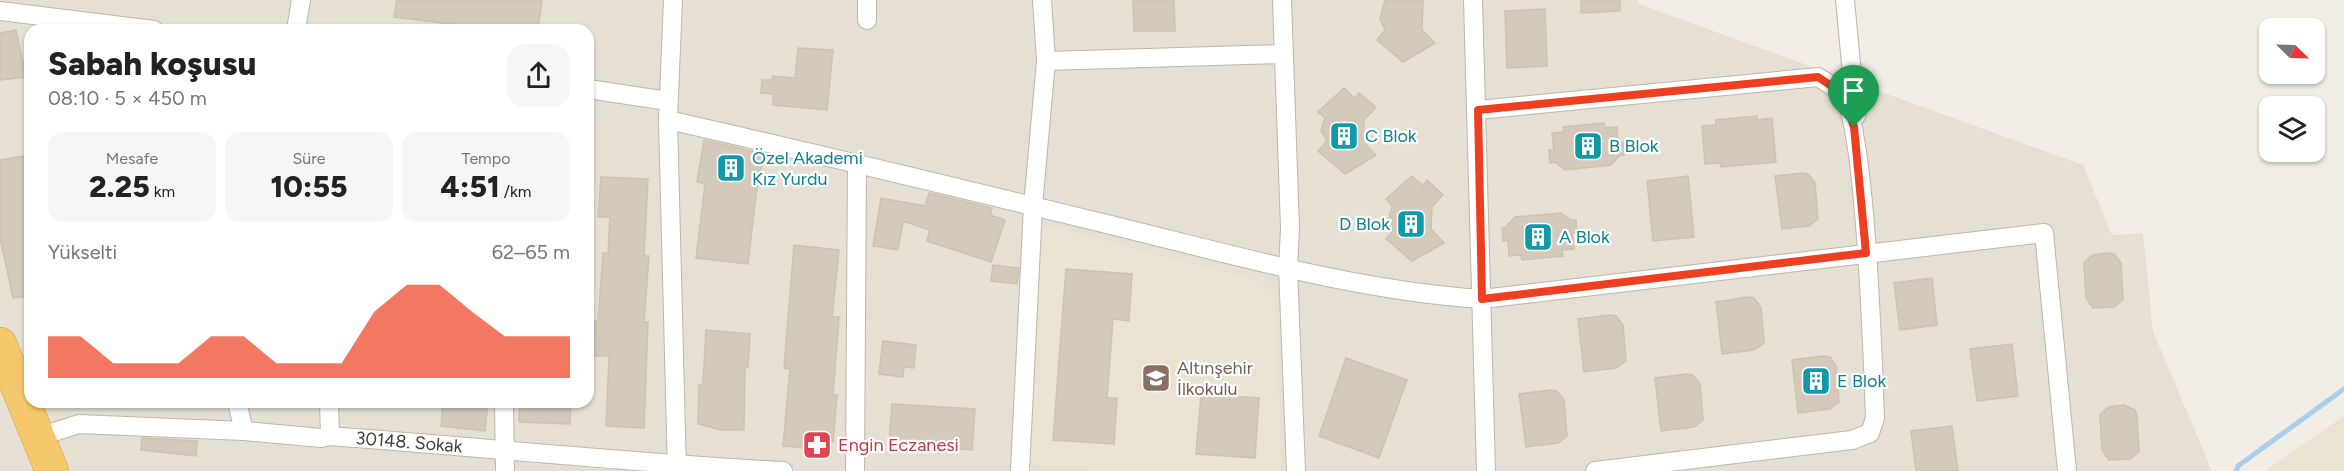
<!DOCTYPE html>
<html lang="tr">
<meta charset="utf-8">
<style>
body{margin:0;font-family:Figtree,sans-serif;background:#f6f6f6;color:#222;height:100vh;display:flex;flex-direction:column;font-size:22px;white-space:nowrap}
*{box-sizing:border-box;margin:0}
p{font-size:20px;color:#767676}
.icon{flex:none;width:33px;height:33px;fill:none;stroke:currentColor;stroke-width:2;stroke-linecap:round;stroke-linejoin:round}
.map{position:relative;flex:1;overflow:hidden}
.panel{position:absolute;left:24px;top:24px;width:570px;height:384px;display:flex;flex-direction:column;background:#fff;border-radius:18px;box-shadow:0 2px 4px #0004}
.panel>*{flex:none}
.needle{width:39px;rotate:113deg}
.controls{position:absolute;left:2259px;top:18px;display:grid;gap:12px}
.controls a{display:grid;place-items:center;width:66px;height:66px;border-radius:12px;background:#fff;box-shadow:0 2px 4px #0004;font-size:30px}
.pin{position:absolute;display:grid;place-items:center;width:51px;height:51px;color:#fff;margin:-62px -26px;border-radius:50% 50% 50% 0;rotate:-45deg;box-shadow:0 0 6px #0007}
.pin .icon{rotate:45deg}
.round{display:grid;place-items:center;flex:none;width:63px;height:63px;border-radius:18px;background:#f6f6f6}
.summary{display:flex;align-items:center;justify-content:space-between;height:102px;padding:0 24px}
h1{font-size:33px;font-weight:800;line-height:45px}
.metrics{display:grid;grid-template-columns:repeat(3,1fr);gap:9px;height:102px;padding:6px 24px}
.metrics div{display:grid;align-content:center;border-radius:15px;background:#f6f6f6;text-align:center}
.metrics b{font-size:30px;font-weight:800}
.metrics small{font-size:16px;font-weight:400}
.metrics p{font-size:16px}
.chart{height:168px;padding:12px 24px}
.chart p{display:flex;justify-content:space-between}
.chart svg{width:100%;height:108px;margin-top:6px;fill:#ee3f21;opacity:.7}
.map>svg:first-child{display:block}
.residential{fill:#e6e0d4;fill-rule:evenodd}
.education{fill:#eae3d1}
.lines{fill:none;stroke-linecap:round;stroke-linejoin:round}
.stream{stroke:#a5cfec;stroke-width:5}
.building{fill:#d3cabc;stroke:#cdc2b0;stroke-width:1.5}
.street-casing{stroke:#bdb6a9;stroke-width:20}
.highway-casing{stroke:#d59c3d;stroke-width:34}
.street{stroke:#fff;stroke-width:18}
.highway{stroke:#f6c86d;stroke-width:33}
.route-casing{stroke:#fff;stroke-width:12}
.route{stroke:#ee3f21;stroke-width:8}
.labels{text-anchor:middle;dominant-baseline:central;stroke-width:4.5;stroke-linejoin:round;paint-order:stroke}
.culture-label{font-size:18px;fill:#0d838f;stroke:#fff;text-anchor:start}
.education-label{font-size:18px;fill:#785e54;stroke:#fff;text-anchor:start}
.street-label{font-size:18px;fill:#443f36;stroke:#fff}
.health-label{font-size:18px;fill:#be3a42;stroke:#fff;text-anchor:start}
</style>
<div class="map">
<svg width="2344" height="471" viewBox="0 0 2344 471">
<rect width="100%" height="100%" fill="#f2eee6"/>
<path class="residential" d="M0,0H1638L1639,4L2083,165L2112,235L2143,233L2153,331L2212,471H0ZM30,30H588V402H30Z"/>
<path class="education" d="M1048,226L1262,282L1274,296L1282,471H1104L1042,468L1031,460L1040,234Z
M2344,416V471H2265Z"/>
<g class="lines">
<path class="stream" d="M2236,471L2238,466L2344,389"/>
</g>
<path class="building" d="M397,0H542L538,30H499L394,17Z
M1133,0H1174L1175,31H1134Z
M1385,0H1423L1422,30L1435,43L1403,62L1377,40L1385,30L1380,19Z
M1581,0H1620V11L1581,13Z
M1545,9L1547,66L1507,68L1505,11Z
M16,30L26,77L0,80V33Z
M798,48L833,50L827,110L773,105V94L761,93L762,80H772L773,76L795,78Z
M1344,88L1355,99L1359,93L1376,107L1364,120L1363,142L1376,155L1345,174L1318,151L1327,141L1321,131L1325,118L1318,112Z
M1757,116V120L1772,118L1776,162L1721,167L1720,163L1705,164L1702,126L1716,125V120Z
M1604,123L1605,128L1617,127L1618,142H1623L1624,155H1620L1611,165L1565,170L1555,162L1550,163L1549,150L1554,149L1552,133L1564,132L1563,127Z
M704,140L764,154L756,195L748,264L696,258L705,184L697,182Z
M30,155V296L13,298L0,238V160Z
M1802,173L1808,174L1815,183L1818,219L1809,226L1782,229L1775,176Z
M1412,176L1423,186L1427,180L1443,195L1432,207L1431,229L1444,243L1412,261L1386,239L1394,229L1389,218L1392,206L1386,199Z
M1688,176L1694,237L1653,241L1647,181Z
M601,177L648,179L644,256H649L644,322H648L644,428L606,426L609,356H593L594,321H598L603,253H608L610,217H598Z
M929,193L992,208L990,215L1005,220L991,262L927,241L930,230L903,221L898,250L873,246L881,198L925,206Z
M1561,213L1571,220H1576L1577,233H1572L1574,249L1562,250L1563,256L1522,260L1521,255L1509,256L1508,240L1503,241L1502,228L1506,227L1515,217Z
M794,245L839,250L832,317H839L833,395H837L833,442L820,441L819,449L783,446L790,369L784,368Z
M2108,253L2114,254L2121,263L2123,300L2114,307L2093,308L2086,298L2084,262L2093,255Z
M993,265L1019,268L1017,284L991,281Z
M1066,269L1132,274L1129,321L1113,319L1107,398H1117L1114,444L1053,440Z
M1932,278L1937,325L1900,330L1894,283Z
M1748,297L1754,298L1761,307L1764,343L1754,350L1722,354L1716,302Z
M1610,315L1616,316L1623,325L1626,361L1616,368L1584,372L1578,319Z
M706,330L750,334L748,367H745L744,430H721L698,424L699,385L703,384Z
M883,341L916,345L914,368L904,367L903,377L879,374Z
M2012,344L2018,396L1977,401L1970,349Z
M1824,356L1830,357L1836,366L1839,402L1830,409L1798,413L1792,360Z
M1346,358L1407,380L1379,458L1319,436Z
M1687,374L1693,375L1700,384L1703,420L1694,427L1661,431L1655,378Z
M1551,390L1557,391L1564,400L1567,436L1558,443L1526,447L1519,394Z
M1201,394L1259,398L1255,458L1196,454Z
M443,402H488L485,431L441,426Z
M520,402H571L570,424L519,422Z
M892,404L975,409L972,450L889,444Z
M2124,405L2135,410L2137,416L2139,452L2130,459L2109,460L2102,450L2100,414L2109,407Z
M1952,426L1958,471H1916L1911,431Z
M142,438L197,441L196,456L141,450Z"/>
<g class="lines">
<g class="street-casing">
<g id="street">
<path d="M673,0L668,120L677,471"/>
<path d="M1282,0L1290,228L1288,268L1296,471"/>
<path d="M1473,0L1486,471"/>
<path d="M1845,0L1856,116"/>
<path d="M0,11L154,30"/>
<path d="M867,20V0"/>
<path d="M296,30L301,0"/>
<path d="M1046,61L1283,54"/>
<path d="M588,89L668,101"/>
<path d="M1478,110L1818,77C1825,82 1835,86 1841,93C1866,120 1873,368 1875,418L1870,433L1852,440L1595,471"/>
<path d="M668,120C820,154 971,191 1123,228C1241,257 1360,291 1482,299L2044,233L2067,471"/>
<path d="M237,402L244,431"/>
<path d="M329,402L330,436"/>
<path d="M504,402L505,471"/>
<path id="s1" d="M38,437L79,424L244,431L321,438L330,436C481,447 632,463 783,471"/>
<path d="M855,471L857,163"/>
<path d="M1020,471L1033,206L1046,61L1042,0"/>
</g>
</g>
<g class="highway-casing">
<path id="highway" d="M0,344L52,471"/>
</g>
<use href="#street" class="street"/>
<use href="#highway" class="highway"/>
</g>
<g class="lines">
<g class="route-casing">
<path id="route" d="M1818,77L1842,93L1854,127L1866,253L1482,299L1478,110Z"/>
</g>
<use href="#route" class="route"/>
</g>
<defs>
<g id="building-square" transform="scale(1.5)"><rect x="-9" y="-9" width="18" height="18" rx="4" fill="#0f9aa8" stroke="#fff"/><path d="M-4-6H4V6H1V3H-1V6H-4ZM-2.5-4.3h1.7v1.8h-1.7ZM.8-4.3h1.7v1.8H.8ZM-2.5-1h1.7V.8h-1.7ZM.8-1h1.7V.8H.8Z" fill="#fff"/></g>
<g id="school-square" transform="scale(1.5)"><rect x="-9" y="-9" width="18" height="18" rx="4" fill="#8d6e63" stroke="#fff"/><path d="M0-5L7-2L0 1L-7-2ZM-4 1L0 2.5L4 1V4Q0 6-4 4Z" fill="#fff"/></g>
<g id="pharmacy-square" transform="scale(1.5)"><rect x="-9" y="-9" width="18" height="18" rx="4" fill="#e0444e" stroke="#fff"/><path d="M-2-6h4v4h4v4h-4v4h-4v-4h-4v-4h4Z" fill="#fff"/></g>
</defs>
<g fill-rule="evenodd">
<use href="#building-square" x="1344" y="136"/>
<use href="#building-square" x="1588" y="146"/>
<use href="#building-square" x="731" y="168"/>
<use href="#building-square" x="1411" y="224"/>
<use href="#building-square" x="1538" y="237"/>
<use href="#school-square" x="1156" y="378"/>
<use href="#building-square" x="1816" y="381"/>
<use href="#pharmacy-square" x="817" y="445"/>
</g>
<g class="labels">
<g class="culture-label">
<text x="1365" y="136">C Blok</text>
<text x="1609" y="146">B Blok</text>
<text x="752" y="158">Özel Akademi<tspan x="752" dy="21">Kız Yurdu</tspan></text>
<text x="1390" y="224" text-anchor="end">D Blok</text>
<text x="1559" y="237">A Blok</text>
<text x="1837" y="381">E Blok</text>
</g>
<g class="education-label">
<text x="1177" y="368">Altınşehir<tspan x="1177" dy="21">İlkokulu</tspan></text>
</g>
<g class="street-label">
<text stroke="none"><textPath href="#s1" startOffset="374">30148. Sokak</textPath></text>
</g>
<g class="health-label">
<text x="838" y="445">Engin Eczanesi</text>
</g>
</g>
</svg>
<div class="controls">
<a><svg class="needle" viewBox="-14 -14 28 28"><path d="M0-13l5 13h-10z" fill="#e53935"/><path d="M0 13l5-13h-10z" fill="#767676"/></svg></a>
<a><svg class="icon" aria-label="layers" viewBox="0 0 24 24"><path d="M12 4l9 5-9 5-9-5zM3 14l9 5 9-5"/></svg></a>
</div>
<div class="pin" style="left:1854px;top:127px;background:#1e9e55"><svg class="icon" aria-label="arrive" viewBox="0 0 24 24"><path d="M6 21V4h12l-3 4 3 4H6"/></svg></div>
<section class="panel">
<div class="summary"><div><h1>Sabah koşusu</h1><p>08:10 · 5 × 450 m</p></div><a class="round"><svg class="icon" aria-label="share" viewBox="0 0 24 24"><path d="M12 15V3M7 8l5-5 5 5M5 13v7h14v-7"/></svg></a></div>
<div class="metrics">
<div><p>Mesafe</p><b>2.25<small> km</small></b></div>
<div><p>Süre</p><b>10:55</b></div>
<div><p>Tempo</p><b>4:51<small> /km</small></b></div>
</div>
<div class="chart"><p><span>Yükselti</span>62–65 m</p>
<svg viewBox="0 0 160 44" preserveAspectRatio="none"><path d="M0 44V27L10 27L20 38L30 38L40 38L50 27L60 27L70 38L80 38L90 38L100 17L110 6L120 6L130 17L140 27L150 27L160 27V44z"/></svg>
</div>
</section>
</div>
